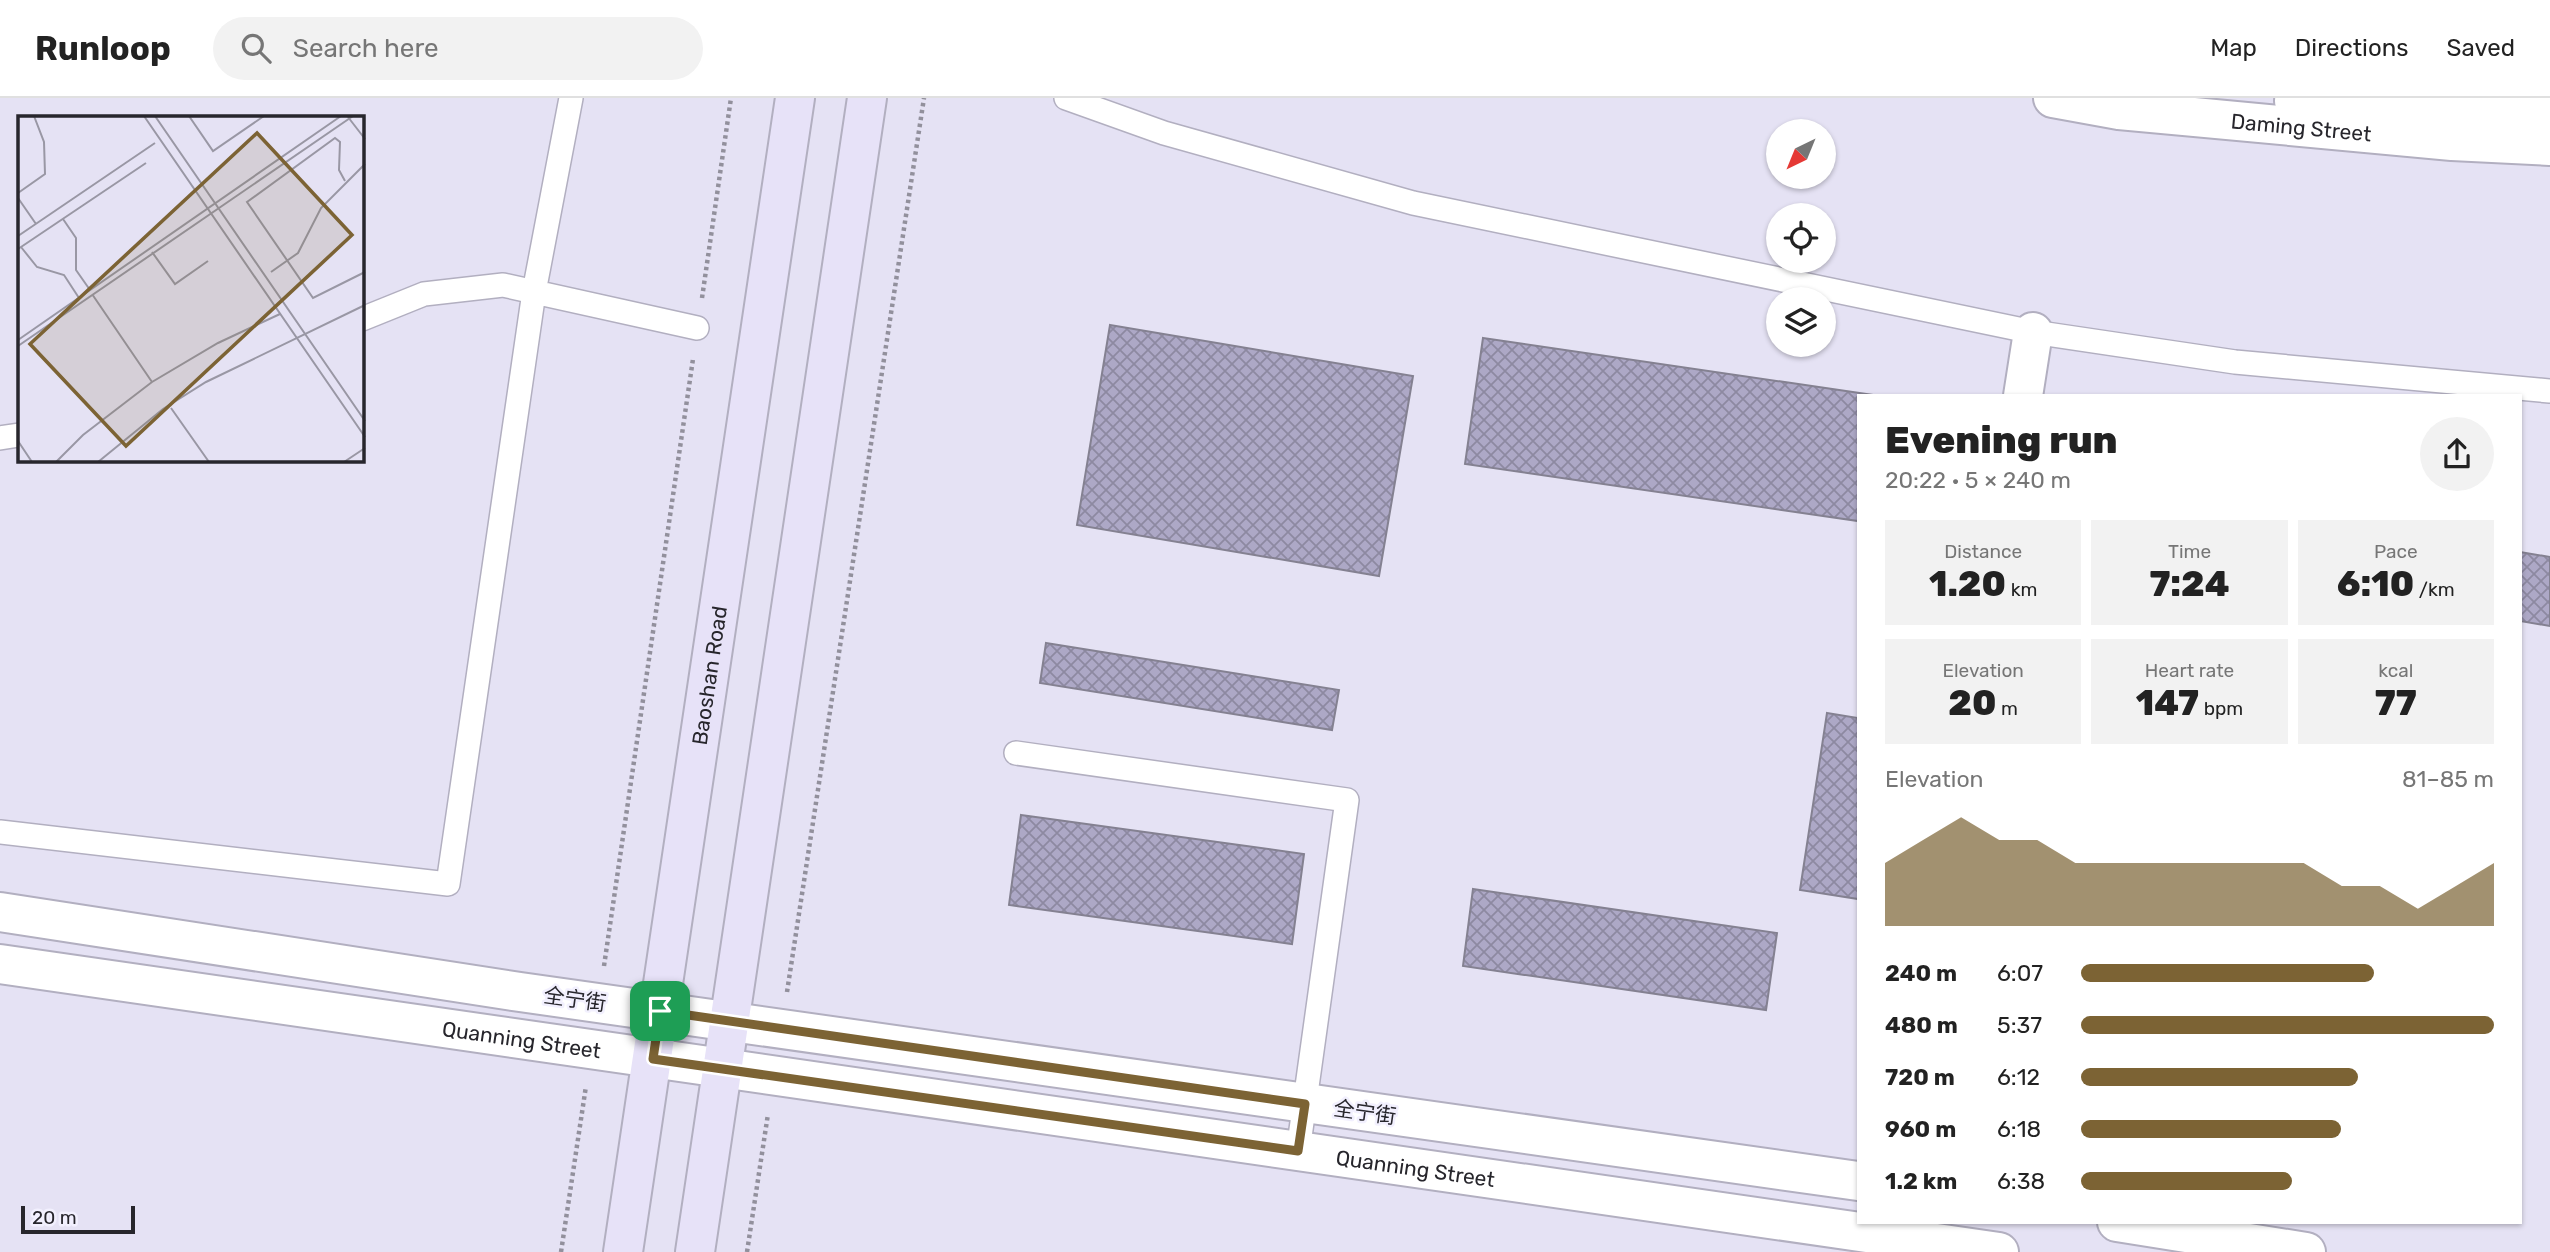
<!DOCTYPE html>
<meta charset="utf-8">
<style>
body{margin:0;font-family:Rubik,"Noto Sans SC",sans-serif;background:#f2f2f2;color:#222;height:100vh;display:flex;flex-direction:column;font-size:26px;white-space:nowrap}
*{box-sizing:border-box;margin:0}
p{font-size:23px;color:#767676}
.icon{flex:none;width:38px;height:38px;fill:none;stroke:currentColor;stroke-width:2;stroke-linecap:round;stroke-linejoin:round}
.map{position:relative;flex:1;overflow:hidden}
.panel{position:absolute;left:1857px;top:296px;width:665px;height:830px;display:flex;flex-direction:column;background:#fff;border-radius:0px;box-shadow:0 2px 5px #0004}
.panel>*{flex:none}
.needle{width:46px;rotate:223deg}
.buttons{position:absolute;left:1766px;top:21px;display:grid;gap:14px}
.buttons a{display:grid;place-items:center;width:70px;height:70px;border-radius:50%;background:#fff;box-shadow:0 2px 5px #0004;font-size:35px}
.scale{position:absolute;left:21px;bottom:18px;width:114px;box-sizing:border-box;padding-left:7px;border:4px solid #27262c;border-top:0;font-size:19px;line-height:24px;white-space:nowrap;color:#27262c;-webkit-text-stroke:5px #f2f0fe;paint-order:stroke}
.pin{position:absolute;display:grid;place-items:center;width:60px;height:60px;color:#fff;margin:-30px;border-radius:14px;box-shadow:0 4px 10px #0006}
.round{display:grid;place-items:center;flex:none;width:74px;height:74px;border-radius:37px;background:#f2f2f2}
.overview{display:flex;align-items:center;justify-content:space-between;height:119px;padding:0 28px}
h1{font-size:38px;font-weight:800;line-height:52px}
.metrics{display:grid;grid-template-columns:repeat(3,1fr);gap:10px;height:119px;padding:7px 28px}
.metrics div{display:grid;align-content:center;border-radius:0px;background:#f2f2f2;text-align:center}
.metrics b{font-size:35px;font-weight:800}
.metrics small{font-size:19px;font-weight:400}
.metrics p{font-size:19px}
.chart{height:196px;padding:14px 28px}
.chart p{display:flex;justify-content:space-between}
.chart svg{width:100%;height:126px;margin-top:7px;fill:#7c6334;opacity:.7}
ul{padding:0 28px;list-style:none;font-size:23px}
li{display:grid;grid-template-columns:112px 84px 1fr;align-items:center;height:52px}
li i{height:18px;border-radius:9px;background:#7c6334}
header{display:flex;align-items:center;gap:42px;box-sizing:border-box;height:98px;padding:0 35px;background:#fff;border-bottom:2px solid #e0e0e0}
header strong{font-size:33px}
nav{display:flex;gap:38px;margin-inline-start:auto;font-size:24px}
.search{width:490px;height:63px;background:#f2f2f2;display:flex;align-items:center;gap:18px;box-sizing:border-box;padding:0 24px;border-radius:38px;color:#767676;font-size:26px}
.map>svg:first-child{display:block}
.building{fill:url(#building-cross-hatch);stroke:#848191;stroke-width:2}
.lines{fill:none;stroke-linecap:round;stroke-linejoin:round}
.service-casing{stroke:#b2afc0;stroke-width:26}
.minor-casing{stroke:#b2afc0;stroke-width:42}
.tertiary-casing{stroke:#b2afc0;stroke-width:42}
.secondary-casing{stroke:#b2afc0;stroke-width:42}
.path{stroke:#92909c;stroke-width:4.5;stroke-dasharray:3.5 3.5;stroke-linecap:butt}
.service{stroke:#fff;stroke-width:23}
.minor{stroke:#fff;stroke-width:38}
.tertiary{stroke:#fff;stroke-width:38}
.secondary{stroke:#e7e2f8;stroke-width:38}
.route-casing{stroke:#fff;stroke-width:14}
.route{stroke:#7c6334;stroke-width:9}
.labels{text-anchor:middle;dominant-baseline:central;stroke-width:5;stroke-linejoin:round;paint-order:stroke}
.street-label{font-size:21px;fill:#27262c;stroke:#f2f0fe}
.inset-road{fill:none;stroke:#9997a4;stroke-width:2}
.view{fill:#7c6334;fill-opacity:0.15;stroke:#7c6334;stroke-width:3.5}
.inset-edge{fill:none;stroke:#27262c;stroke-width:3.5}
</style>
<header>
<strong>Runloop</strong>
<div class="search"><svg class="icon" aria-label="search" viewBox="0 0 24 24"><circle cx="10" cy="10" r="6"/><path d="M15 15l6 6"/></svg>Search here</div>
<nav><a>Map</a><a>Directions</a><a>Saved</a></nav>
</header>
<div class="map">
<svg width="2550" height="1154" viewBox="0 0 2550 1154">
<defs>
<pattern id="building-cross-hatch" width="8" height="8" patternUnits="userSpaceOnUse" patternTransform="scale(1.75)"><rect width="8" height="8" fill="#ada8c6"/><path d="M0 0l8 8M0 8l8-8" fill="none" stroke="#8d89a1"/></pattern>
</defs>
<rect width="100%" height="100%" fill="#e5e2f4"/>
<path class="building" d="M1110,227L1413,278L1379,478L1077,427Z
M1483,240L1880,298H1858V423L1465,366Z
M2520,454L2550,459V528L2520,523Z
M1046,545L1339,592L1332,632L1040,585Z
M1827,615L1858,620V801L1800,792Z
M1021,717L1304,756L1292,846L1009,807Z
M1473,791L1777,835L1766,912L1463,868Z"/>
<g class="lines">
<g class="service-casing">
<path id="service" d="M1066,0L1164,35L1413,105L2033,234L2235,264L2550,293
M362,221L424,196L503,187L697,230
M0,340L19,337
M1016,655L1347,702L1298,1053
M0,734L448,786L534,194L571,0"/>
</g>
<g class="minor-casing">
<g id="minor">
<path id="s1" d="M2053,0L2119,12L2452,43L2550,48"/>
<path d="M2294,3L2550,19"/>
<path d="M2023,298L2033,234"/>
</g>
</g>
<g class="tertiary-casing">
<g id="tertiary">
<path d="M0,814L520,894L1858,1083"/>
<path id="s2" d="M0,866L1999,1154"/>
<path d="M2117,1124L2306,1154"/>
</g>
</g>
<g class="secondary-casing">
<g id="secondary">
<path id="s3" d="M623,1154L795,0"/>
<path d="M695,1154L867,0"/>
</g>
</g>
<path class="path" d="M702,200L731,0
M604,868L693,261
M787,894L924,0
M561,1154L586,988
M747,1154L768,1016"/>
<use href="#service" class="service"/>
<use href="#minor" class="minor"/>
<use href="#tertiary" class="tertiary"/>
<use href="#secondary" class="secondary"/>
</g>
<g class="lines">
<g class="route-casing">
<path id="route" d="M660,913L1305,1006L1298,1053L653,961Z"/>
</g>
<use href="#route" class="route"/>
</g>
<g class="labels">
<g class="street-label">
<text stroke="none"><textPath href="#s1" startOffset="250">Daming Street</textPath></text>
<text stroke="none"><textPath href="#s3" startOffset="583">Baoshan Road</textPath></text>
<text transform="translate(575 901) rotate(8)">全宁街</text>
<text stroke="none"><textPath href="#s2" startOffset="527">Quanning Street</textPath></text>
<text transform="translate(1365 1014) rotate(8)">全宁街</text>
<text stroke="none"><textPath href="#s2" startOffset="1430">Quanning Street</textPath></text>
</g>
</g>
<g transform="translate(18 18)">
<rect width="346" height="346" fill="#e5e2f4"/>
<path class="inset-road" d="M126,0L347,321M137,0L347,305M171,0L195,35L246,0M330,1L347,23M327,65L321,54L322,26L317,22L229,86L295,182L347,156M0,77L27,58L26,26L16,0M0,82L18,108M45,103L58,122V154L72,174M0,120L137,27M3,131L19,151L46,159L61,182M0,133L128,47M134,136L157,168L190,145M253,156L280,137L303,92L347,48M74,178L134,266M0,224L323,0M0,230L335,0M153,292L191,346M0,325L14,346M38,346L65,319L134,266L200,227L262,198M80,346L145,293L188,266L347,189M326,346L347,332"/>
<path class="view" d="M239,17L334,119L108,330L12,228Z"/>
<rect width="346" height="346" class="inset-edge"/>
</g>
</svg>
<div class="buttons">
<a><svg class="needle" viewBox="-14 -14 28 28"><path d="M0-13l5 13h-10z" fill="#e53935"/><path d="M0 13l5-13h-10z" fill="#767676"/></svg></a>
<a><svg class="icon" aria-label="locate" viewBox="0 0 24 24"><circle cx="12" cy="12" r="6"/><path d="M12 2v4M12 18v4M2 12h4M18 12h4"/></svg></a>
<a><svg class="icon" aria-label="layers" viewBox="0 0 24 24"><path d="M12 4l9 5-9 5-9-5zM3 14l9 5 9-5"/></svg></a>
</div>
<div class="scale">20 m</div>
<div class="pin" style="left:660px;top:913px;background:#1e9e55"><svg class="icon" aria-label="arrive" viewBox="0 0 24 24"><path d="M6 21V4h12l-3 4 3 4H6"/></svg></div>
<section class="panel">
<div class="overview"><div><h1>Evening run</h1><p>20:22 · 5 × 240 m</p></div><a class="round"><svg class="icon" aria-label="share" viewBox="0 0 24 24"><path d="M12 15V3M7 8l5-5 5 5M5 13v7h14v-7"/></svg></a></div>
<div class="metrics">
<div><p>Distance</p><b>1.20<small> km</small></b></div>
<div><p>Time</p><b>7:24</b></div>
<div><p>Pace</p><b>6:10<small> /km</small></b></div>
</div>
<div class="metrics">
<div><p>Elevation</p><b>20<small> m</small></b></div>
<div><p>Heart rate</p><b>147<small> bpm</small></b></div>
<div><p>kcal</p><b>77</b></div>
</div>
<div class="chart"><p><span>Elevation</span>81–85 m</p>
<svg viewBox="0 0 160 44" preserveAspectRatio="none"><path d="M0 44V22L10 14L20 6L30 14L40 14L50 22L60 22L70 22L80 22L90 22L100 22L110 22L120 30L130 30L140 38L150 30L160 22V44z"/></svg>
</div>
<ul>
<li><b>240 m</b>6:07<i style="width:71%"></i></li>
<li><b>480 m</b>5:37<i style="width:100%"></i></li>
<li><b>720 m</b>6:12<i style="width:67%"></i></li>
<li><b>960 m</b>6:18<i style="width:63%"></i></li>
<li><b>1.2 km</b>6:38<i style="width:51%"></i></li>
</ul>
</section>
</div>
